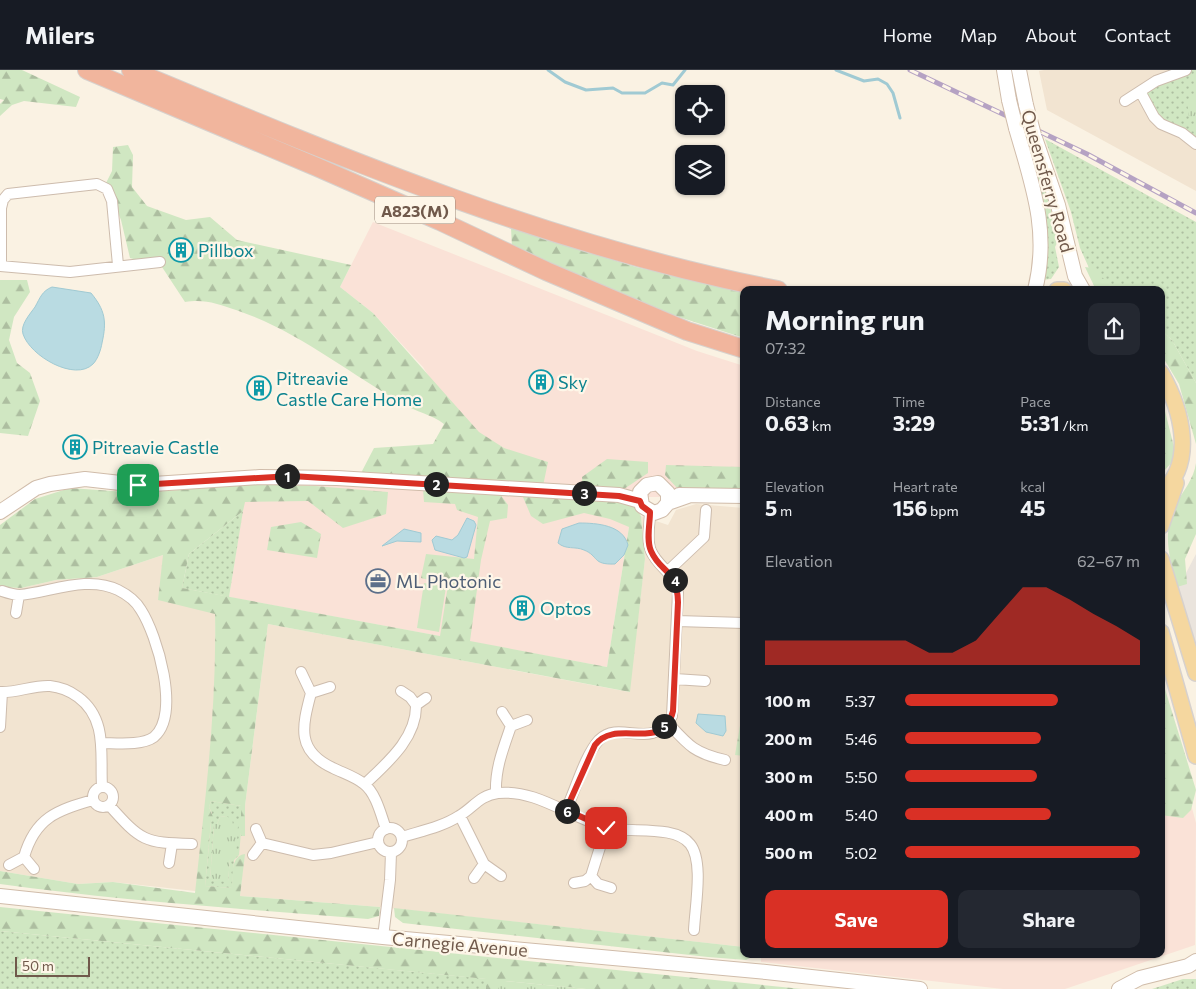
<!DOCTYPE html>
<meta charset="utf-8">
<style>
body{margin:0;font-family:Commissioner,sans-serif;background:#242831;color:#f1f3f6;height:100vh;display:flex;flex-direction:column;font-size:19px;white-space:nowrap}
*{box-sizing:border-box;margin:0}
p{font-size:16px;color:#9ea1a6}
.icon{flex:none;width:28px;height:28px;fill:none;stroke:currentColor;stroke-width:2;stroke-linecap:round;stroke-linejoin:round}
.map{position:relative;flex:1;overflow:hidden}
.panel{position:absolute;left:740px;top:216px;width:425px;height:672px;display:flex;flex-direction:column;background:#171b24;border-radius:10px;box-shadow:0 1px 4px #0004}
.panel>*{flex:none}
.controls{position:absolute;left:675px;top:15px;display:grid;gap:10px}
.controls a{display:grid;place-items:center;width:50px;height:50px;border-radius:10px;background:#171b24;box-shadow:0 1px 4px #0004;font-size:25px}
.scale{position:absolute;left:15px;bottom:12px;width:75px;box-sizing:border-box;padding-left:5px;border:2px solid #70594b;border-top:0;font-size:14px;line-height:18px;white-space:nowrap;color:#70594b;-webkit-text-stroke:4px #fef6e8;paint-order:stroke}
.pin{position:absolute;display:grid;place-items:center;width:42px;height:42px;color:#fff;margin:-21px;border-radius:10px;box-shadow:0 2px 8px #0006}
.km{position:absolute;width:25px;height:25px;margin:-12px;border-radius:50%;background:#222;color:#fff;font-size:14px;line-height:25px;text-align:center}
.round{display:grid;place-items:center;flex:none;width:52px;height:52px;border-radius:10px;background:#242831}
.summary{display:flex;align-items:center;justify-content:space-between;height:85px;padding:0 25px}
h1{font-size:28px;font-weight:700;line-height:38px}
.stats{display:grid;grid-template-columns:repeat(3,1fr);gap:8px;height:85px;padding:5px 25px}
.stats div{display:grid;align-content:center}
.stats b{font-size:21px;font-weight:700}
.stats small{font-size:14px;font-weight:400}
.stats p{font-size:14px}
.chart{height:140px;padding:10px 25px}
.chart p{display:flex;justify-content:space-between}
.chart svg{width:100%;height:90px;margin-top:5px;fill:#d93025;opacity:.7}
.primary-button{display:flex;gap:10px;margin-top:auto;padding:10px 25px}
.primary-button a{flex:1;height:58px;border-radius:10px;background:#d93025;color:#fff;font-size:20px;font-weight:700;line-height:58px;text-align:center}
.primary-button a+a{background:#242831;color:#f1f3f6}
ul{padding:0 25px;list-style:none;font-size:16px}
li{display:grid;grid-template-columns:80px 60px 1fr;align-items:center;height:38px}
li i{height:12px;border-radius:6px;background:#d93025}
header{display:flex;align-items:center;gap:30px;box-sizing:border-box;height:70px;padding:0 25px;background:#171b24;border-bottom:1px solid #363941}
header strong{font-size:24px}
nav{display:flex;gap:28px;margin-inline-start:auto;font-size:18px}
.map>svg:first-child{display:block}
.residential{fill:#f2e4d1}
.commercial{fill:#fae2d7}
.industrial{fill:#eae4dd}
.grass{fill:url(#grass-dots);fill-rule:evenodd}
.forest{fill:url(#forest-firs)}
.park{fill:url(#park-tufts)}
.pitch{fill:#d0e7c2}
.water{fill:#b9dbe2;stroke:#a0cad3}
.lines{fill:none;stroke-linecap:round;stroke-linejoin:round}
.stream{stroke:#a0cad3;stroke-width:3}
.street-casing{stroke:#cdbcad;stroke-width:12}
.secondary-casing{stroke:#d0bcaa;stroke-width:16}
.primary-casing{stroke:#d7d1cd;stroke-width:18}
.highway-casing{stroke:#d7d1cd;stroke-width:20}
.street{stroke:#fff;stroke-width:10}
.secondary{stroke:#fff;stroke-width:14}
.primary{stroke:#f5d79f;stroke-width:15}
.highway{stroke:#f1b59d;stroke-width:18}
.rail-casing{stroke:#b5a2c3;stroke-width:5}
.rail{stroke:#fef6e8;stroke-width:3;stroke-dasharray:9;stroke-linecap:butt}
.secondary-bridge-casing{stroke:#d0bcaa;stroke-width:16;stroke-linecap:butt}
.secondary-bridge{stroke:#fff;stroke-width:14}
.route-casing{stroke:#fff;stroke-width:10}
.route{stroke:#d93025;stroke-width:6}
.labels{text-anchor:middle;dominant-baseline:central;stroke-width:4.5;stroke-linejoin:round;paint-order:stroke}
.shield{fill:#fef6e8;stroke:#9b887a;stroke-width:1}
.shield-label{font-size:16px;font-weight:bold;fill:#70594b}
.street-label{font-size:18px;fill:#70594b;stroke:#fef6e8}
.culture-label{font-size:18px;fill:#0d838f;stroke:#fef6e8;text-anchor:start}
.service-label{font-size:18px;fill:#4e5e75;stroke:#fef6e8;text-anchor:start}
</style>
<header>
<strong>Milers</strong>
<nav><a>Home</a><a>Map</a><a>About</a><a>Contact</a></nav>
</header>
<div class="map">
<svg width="1196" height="919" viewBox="0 0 1196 919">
<defs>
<pattern id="grass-dots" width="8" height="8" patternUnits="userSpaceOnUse" patternTransform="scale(1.25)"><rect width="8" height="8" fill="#d0e7c2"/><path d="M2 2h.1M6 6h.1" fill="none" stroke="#adbea0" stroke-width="1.8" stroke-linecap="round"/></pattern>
<pattern id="forest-firs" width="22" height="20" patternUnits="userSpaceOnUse" patternTransform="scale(1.25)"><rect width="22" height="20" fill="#d0e7c2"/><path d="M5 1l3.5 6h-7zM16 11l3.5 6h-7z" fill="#adbea0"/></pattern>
<pattern id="park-tufts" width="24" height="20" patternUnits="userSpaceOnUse" patternTransform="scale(1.25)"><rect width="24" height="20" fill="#d0e7c2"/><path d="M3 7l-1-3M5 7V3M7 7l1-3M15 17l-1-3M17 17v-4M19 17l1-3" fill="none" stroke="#adbea0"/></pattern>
</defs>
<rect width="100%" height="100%" fill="#faf2e3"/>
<path class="residential" d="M1044,0H1196V121L1047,40L1039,1Z
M696,434L744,438V877L380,837L240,826L244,785L231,825L113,812L78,814L0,801V517L21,518L56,510L97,507L163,485L215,544L216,582L242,756L241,765L245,766V736L268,554L629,622L645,489L641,446L668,455L676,440Z"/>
<path class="commercial" d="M373,152L697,281L744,296V422L673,427H647L626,436L629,457L607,597L229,527L244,432L260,407L498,419L423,297L373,243L340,217Z
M1161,623L1196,753L1195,875L1065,919H1003L761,892V885H1161Z"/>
<path class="industrial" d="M1196,484V603L1173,528Z"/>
<path class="grass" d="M1186,0H1196V74L1161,54L1141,23Z
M1045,69L1196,152V313L1172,270L1161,260V220H1116L1089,198L1080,178L1071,142Z
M1041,105L1059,169L1055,177L1059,197L1051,209L1041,210C1051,175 1045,141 1037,106Z
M243,441L229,527L182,518L189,484Z
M211,731L241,736L243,740L239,785L234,790L232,818L205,816L212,743L209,737ZM226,746L233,755L228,811L210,810L214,754H217L220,747Z
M0,861L498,910V919H0Z
M1183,909H1196V919H1152Z"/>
<path class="forest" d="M0,0H22L80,27L76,37L24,31L12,35L0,46V34L4,30L0,29Z
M128,75L133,85L132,117L147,136L186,150L210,147L237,170L351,195L340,217L373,243L479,362L504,378L548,392L543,416L361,403L374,378L433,374L444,354C431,344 416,342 403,334C347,302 298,261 236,240C217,234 206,229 185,232L162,197L130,188L121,150L106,113L112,101L113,77Z
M511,158L636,197L744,221V268L676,246L512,177Z
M1085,197L1092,198L1116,220H1096Z
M0,210H27L30,222L14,247L9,270L17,293L30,303L40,331L28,366L0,363Z
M1161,260L1172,270L1196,313V374L1179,314L1161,284Z
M1161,325L1175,381L1174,390L1164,401L1161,400Z
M607,389L648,392V403L621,421L583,418L582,407Z
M1196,393V464L1185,489L1187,514L1177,517C1170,490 1161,461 1176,434C1183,421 1194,409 1196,393Z
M666,395L744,397V419H678L665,405Z
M256,414L315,416L388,422L386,444L343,458L308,431L245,432L243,441L189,484L182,518L440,566L448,515L421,508L426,484L474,489L478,447L457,440L455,434L424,432L423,419L500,424L508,435L507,448L490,451L481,490L470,571L607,597L629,457L610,449L584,443L543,454L531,446L520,420L632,433L641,446L645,489L630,622L268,554L245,736V766H241V736L211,731L209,737L213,747L211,752L205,816L232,818C233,806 230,786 245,784L240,826L380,837L379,846L368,849C245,839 122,831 0,814V801L78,814L113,812L195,823C205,731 217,637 215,544L158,530L163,485L97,507L56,510L21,518L0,517V455L35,429L70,418L140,423Z
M301,452L321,464L317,488L267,480L271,457Z
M1161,606L1196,720L1191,740L1183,748L1161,745Z
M744,632V686L735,685Z
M0,837L802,919H586L505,911L504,919H486V909L0,861Z
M394,838L744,877V885H756L746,890L708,887L403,853L395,847Z"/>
<path class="park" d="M1196,24V46L1189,47L1187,31Z
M226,746L232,749L233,755L238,756L236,785L230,789L228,812L210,810L214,754H217L220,747Z
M498,910L505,911L586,919H498Z"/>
<path class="pitch" d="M424,513L446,517L439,562L417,558Z"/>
<path class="water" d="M52,217L91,223C105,240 107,251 102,273C101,279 98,289 93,294C75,312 30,286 23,264C20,255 30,244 35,237C40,228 42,221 52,217Z
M467,448L474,451L476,455L467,487L464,488L435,480L432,470L436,466L452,470L458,465Z
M579,453C597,453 623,455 628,475L624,485L615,494C592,495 599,486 584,480C575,476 566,480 558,473L562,459Z
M404,459L421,463V472L397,471L382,476Z
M698,644L725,646L726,661L723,666L706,662L696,653Z"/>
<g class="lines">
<path class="stream" d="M548,0L565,12L586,20L613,18L622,23H645L662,13L673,15L685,0
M836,0L864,11L878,9L887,14L893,23L900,48"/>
<g class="street-casing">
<path id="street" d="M1141,23L1154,47L1161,54L1182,63L1196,74
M1125,31L1156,11L1186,0
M0,196L70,202L160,192
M1,196V138L3,130L8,124L97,114L107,119L112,131L118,195
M668,501L704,467L706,440
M2,521C8,523 14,525 20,525C51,522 88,505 118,520C128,525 136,531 141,540C157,565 181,644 154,667C142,676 116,673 101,673
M16,543L19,525
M677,551L744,553
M301,602L311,623
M675,609L705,611
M330,617L311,623C302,657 296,681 333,698C343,703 356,707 364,714C376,723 381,745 386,759
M0,622C17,623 33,615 50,616C60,617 70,621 78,627C108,649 100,685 102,716
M416,635L426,628
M502,642L511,656L527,650
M668,653C688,675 694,683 725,690
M0,657L2,622
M365,714C387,693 417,668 416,635L410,627L401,621
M93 727a10 10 0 1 1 20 0a10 10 0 1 1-20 0Z
M496,723C495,699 503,679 511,656
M109,735C141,771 144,773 192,774
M566,740C575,721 585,685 599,670C621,648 651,683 672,646L678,523C675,503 658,497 651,481C646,470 650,454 650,442
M460,746L484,794
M378 770a12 12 0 1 1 24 0a12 12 0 1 1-24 0Z
M402,767C421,761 442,757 459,746C473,738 480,725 498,723C539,719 572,750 610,758C632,763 675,755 690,774C704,791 695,837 694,860
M262,773L313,785L331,783L378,772
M253,785L262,773L256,759
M24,787L34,799
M169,793L172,774
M9,795L24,787C35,748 57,740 93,730
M591,806L606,758
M474,808L484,794L501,806
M574,813L585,811L591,806L598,814L611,818
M383,867L390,810L391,783"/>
</g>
<g class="secondary-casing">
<path id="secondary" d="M1004,0L1009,30
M1019,0L1026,35
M1016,58C1032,114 1050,161 1035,220
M1034,65L1058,135L1075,206L1083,220
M679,425L744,426
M668,433V423L658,413L647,415L640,422L642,436L654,443L662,440L668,433L688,426
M0,442L36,418L50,414L85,409L138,415L260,407L337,408L619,425L640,431
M0,826L383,867L766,902L920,919
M1119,919L1140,908L1188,896L1196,891"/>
</g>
<g class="primary-casing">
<path id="primary" d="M1057,220H1064
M1161,303C1182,340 1196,393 1161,423
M1161,456L1176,413
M1161,489L1196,603
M1161,562L1196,686"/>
</g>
<g class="highway-casing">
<path id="highway" d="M87,0L317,97L440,151L546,201L687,261L744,279
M131,0C342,88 553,177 778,220"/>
</g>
<use href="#street" class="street"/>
<use href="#secondary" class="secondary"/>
<use href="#primary" class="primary"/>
<use href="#highway" class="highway"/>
<g class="rail-casing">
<path id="rail" d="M910,0L1087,84L1196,143"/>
</g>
<use href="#rail" class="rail"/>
<g class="secondary-bridge-casing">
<path id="secondary-bridge" d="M1009,30L1016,58
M1026,35L1034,65"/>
</g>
<use href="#secondary-bridge" class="secondary-bridge"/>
</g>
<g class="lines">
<g class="route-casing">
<path id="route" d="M138,415L291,406L619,426L640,431L642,436L650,442C650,454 646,470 651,481C661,504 677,498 678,532L673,641C663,684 616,647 595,675L566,740L606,758"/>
</g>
<use href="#route" class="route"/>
</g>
<defs>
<g id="building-ring" transform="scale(1.25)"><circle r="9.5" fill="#fef6e8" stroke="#0f9aa8" stroke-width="1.5"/><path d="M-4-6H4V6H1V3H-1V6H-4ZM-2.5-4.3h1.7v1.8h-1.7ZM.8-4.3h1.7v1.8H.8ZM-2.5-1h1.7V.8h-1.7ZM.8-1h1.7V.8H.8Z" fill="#0f9aa8"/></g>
<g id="office-ring" transform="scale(1.25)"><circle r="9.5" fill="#fef6e8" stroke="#5c6f8a" stroke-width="1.5"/><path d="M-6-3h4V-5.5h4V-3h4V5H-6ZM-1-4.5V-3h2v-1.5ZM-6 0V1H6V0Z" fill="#5c6f8a"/></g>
</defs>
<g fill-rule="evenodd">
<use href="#building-ring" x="181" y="180"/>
<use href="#building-ring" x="541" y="312"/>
<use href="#building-ring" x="259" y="318"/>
<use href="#building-ring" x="75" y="377"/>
<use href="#office-ring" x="378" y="511"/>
<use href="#building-ring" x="522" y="538"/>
</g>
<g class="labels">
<rect class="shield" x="375" y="126.5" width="80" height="27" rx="4"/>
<g class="shield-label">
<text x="415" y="140">A823(M)</text>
</g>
<g class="street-label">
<text transform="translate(1048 111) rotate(74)">Queensferry Road</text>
<text transform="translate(460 874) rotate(5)">Carnegie Avenue</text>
</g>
<g class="culture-label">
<text x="198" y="180">Pillbox</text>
<text x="276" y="308">Pitreavie<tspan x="276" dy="21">Castle Care Home</tspan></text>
<text x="558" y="312">Sky</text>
<text x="92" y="377">Pitreavie Castle</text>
<text x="540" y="538">Optos</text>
</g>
<g class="service-label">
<text x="396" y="511">ML Photonic</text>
</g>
</g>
</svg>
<div class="controls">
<a><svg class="icon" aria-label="locate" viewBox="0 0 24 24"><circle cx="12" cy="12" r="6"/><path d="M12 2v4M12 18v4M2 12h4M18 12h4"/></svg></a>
<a><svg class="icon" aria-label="layers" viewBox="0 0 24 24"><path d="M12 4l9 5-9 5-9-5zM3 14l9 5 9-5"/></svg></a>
</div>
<div class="scale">50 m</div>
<div class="pin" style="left:138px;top:415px;background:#1e9e55"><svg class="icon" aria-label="arrive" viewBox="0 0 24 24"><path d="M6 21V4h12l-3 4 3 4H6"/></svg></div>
<div class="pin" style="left:606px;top:758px;background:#d93025"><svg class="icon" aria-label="check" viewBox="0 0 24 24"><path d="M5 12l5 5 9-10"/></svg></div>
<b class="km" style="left:287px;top:406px">1</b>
<b class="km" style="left:436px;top:414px">2</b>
<b class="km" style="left:584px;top:423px">3</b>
<b class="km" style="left:675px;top:510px">4</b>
<b class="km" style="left:664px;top:656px">5</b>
<b class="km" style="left:567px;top:741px">6</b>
<section class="panel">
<div class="summary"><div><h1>Morning run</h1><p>07:32</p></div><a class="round"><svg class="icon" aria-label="share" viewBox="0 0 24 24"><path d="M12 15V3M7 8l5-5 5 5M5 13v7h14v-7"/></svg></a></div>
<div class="stats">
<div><p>Distance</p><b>0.63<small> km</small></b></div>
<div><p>Time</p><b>3:29</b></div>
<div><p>Pace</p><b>5:31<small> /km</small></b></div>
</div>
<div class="stats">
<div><p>Elevation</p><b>5<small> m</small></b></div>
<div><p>Heart rate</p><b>156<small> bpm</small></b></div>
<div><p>kcal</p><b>45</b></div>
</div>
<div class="chart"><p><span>Elevation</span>62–67 m</p>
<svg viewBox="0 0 160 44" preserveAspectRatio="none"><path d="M0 44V32L10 32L20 32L30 32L40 32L50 32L60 32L70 38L80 38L90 32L100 19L110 6L120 6L130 12L140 19L150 25L160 32V44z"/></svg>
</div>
<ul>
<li><b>100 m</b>5:37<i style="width:65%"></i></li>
<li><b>200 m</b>5:46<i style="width:58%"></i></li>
<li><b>300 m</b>5:50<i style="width:56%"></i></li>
<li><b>400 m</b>5:40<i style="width:62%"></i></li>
<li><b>500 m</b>5:02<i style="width:100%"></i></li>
</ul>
<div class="primary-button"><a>Save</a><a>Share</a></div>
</section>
</div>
